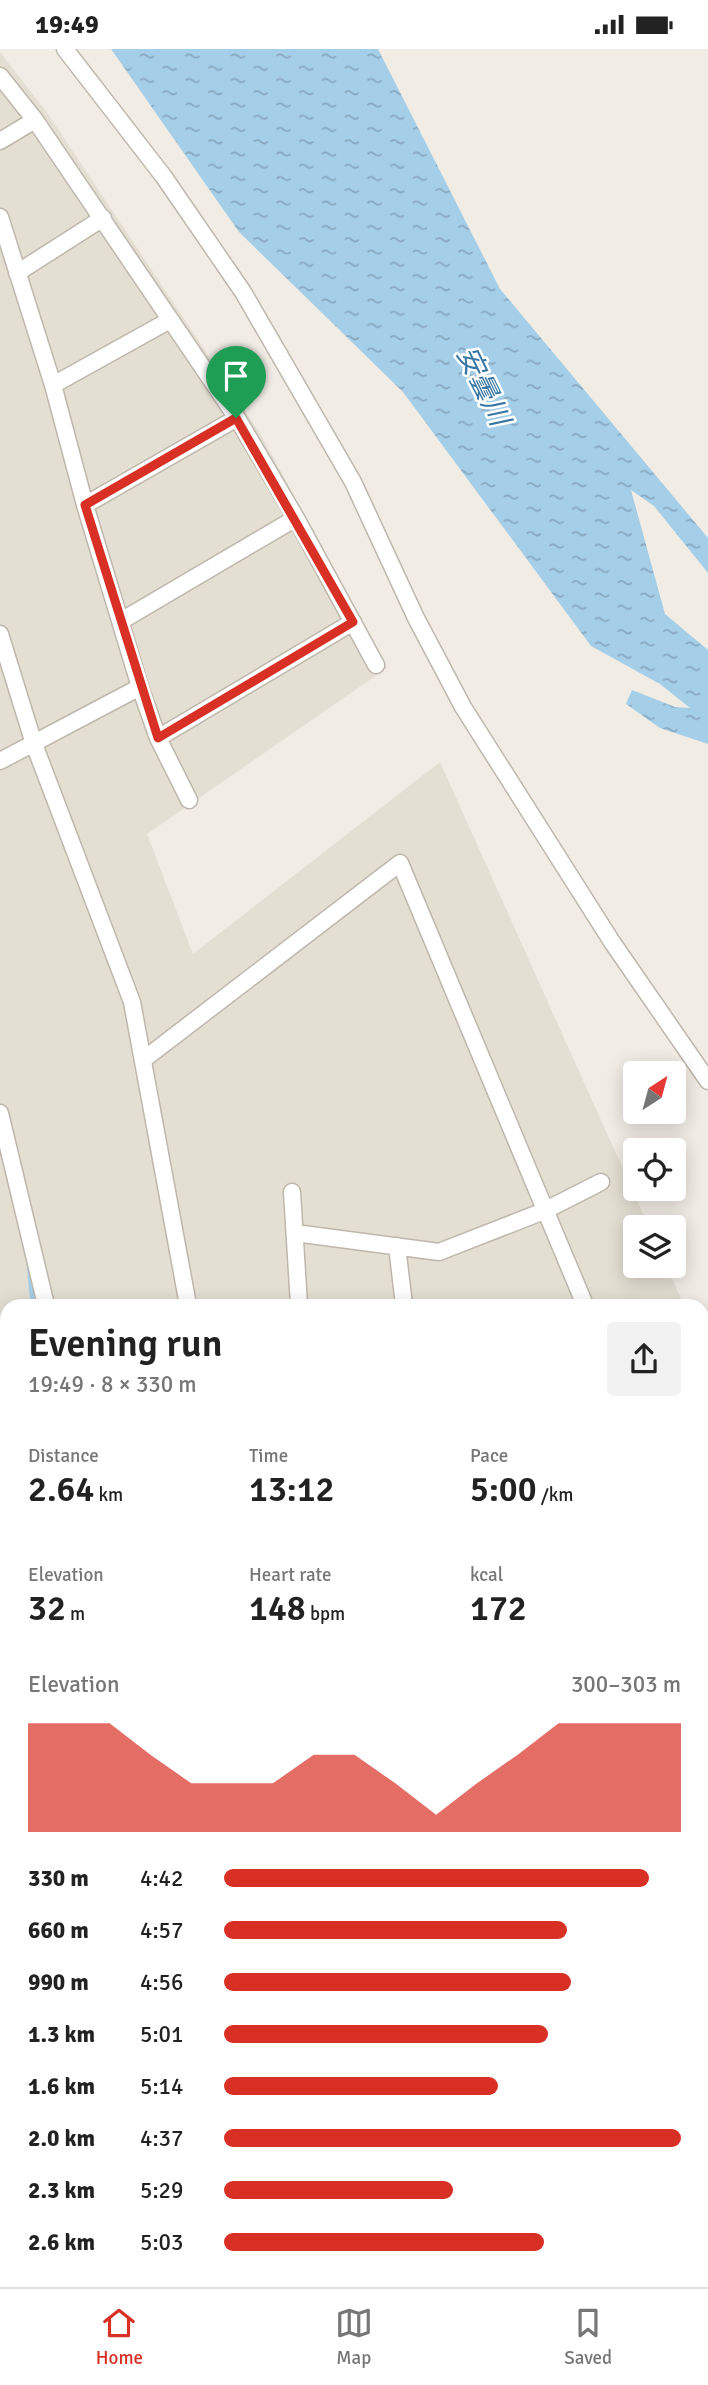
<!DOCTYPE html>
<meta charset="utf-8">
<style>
body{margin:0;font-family:Signika,"Noto Sans JP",sans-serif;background:#f2f2f2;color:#222;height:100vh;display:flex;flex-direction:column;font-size:26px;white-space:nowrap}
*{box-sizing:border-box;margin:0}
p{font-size:23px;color:#767676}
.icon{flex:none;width:38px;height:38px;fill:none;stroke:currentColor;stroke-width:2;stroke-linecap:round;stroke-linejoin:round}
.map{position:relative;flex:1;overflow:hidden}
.drawer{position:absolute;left:0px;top:1250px;width:709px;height:989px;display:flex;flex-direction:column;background:#fff;border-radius:21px 21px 0 0;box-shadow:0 4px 18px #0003}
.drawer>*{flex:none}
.needle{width:46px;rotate:36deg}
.buttons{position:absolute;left:623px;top:1012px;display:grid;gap:14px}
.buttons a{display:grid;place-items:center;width:63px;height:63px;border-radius:7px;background:#fff;box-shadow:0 4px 18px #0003;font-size:35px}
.pin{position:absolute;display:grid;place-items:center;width:60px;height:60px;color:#fff;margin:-72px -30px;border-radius:50% 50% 50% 0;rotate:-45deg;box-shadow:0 0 7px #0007}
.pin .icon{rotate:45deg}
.round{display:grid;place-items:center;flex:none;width:74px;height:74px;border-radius:7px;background:#f2f2f2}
.head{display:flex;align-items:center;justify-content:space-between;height:119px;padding:0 28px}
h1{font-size:38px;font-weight:600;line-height:52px}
.metrics{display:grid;grid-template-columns:repeat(3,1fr);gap:10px;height:119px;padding:7px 28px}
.metrics div{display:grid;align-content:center}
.metrics b{font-size:35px;font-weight:600}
.metrics small{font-size:19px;font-weight:400}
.metrics p{font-size:19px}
.chart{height:196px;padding:14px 28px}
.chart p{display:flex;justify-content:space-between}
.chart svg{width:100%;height:126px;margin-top:7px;fill:#d93025;opacity:.7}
ul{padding:0 28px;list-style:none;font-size:23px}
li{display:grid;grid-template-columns:112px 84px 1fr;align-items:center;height:52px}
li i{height:18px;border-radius:9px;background:#d93025}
.status{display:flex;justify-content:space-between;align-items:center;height:49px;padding:0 35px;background:#fff;direction:ltr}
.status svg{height:19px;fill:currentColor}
.dock{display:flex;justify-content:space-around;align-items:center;height:98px;border-top:2px solid #e0e0e0;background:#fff;font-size:19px;color:#767676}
.dock a{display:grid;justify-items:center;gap:4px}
.dock .current{color:#d93025}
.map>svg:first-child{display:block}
.residential{fill:#e4dfd3}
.water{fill:url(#water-ripples)}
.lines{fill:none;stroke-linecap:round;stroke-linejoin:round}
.stream{stroke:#a5cee9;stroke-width:5}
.minor-casing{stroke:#beb7ab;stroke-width:19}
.minor{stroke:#fff;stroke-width:16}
.route-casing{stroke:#fff;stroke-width:14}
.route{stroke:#d93025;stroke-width:9}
.labels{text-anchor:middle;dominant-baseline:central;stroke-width:5;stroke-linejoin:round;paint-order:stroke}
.water-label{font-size:28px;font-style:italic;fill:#3877a4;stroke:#fff}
</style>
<div class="status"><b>19:49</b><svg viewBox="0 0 49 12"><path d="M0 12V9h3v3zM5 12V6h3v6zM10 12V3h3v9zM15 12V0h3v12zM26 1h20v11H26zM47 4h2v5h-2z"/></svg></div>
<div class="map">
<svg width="708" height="2238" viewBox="0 0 708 2238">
<defs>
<pattern id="water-ripples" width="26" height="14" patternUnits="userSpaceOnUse" patternTransform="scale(1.75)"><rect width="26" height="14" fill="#a5cee9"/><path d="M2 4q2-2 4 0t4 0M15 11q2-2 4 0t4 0" fill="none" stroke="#88a8be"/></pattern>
</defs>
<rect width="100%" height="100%" fill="#f1ede5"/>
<path class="residential" d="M0,3L48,65L260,384L387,619L147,785L193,905L440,713L649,1178H635V1216H666L684,1256H7V1555L0,1548Z
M702,1295L708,1309V2194L702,2186Z"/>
<path class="water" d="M111,0H378L500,240L708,489V524L654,457L631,441L665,565L708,601V695L660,679L626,655L632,641L675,658L690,659L660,635L591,597L403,343L239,183Z"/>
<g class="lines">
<path class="stream" d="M29,1215L33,1256"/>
<g class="minor-casing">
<path id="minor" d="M65,0L164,128L243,243L353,433L416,569L463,658L612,893L708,1032
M0,27L35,71L237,369L296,469L376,616
M0,92L35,71
M0,168L53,336L85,456L140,638L158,689L189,751
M17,224L103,169
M53,336L170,271
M85,456L237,369
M121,572L296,469
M0,585L34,695L132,953L188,1256
M158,689L353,573
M0,712L140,638
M143,1011L400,814L585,1256
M0,1064L46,1256
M292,1143L299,1256
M295,1184L439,1203L544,1162L601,1133
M397,1197L404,1256
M0,1371L7,1376
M0,1491L7,1498
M702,1525L708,1540
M708,1565L704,1574L708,1588
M0,1566L7,1575
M702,1937L708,1943
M0,2036L7,2031
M0,2107L7,2117
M86,2231L90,2238
M691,2238L698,2231"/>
</g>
<use href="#minor" class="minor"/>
</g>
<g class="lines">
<g class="route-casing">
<path id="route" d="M236,369L353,573L158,689L85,456Z"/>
</g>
<use href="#route" class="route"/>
</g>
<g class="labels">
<g class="water-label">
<text transform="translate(483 337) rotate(64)">安曇川</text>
</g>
</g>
</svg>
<div class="buttons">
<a><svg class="needle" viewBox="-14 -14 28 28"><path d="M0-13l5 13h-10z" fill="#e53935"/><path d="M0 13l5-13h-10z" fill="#767676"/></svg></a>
<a><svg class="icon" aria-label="locate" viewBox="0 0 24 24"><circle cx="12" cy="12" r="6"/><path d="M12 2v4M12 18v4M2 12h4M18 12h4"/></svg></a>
<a><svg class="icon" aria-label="layers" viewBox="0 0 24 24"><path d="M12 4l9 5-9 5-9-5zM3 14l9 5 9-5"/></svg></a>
</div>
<div class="pin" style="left:236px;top:369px;background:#1e9e55"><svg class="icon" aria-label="arrive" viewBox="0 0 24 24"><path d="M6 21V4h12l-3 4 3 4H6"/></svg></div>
<section class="drawer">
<div class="head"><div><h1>Evening run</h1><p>19:49 · 8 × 330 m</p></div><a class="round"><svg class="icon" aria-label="share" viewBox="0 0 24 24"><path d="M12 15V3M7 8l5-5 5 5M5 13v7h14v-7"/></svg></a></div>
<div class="metrics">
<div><p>Distance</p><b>2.64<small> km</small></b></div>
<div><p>Time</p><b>13:12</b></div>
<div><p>Pace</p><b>5:00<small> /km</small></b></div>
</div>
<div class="metrics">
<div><p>Elevation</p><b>32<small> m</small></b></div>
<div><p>Heart rate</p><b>148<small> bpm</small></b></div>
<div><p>kcal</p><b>172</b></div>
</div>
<div class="chart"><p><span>Elevation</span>300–303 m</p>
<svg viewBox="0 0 160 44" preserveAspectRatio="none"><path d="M0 44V6L10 6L20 6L30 17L40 27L50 27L60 27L70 17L80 17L90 27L100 38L110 27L120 17L130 6L140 6L150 6L160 6V44z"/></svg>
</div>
<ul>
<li><b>330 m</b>4:42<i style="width:93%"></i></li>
<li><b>660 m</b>4:57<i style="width:75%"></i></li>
<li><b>990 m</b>4:56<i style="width:76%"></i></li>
<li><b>1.3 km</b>5:01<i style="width:71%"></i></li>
<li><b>1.6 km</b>5:14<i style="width:60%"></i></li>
<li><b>2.0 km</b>4:37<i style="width:100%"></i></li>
<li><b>2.3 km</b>5:29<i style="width:50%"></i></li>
<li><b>2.6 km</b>5:03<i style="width:70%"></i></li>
</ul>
</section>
</div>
<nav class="dock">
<a class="current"><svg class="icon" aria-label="home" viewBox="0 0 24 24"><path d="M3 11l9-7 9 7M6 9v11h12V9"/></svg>Home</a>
<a><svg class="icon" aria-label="map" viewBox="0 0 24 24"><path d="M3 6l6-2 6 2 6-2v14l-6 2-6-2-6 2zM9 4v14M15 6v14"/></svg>Map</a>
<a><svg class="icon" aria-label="saved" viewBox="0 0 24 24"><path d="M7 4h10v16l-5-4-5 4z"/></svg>Saved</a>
</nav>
